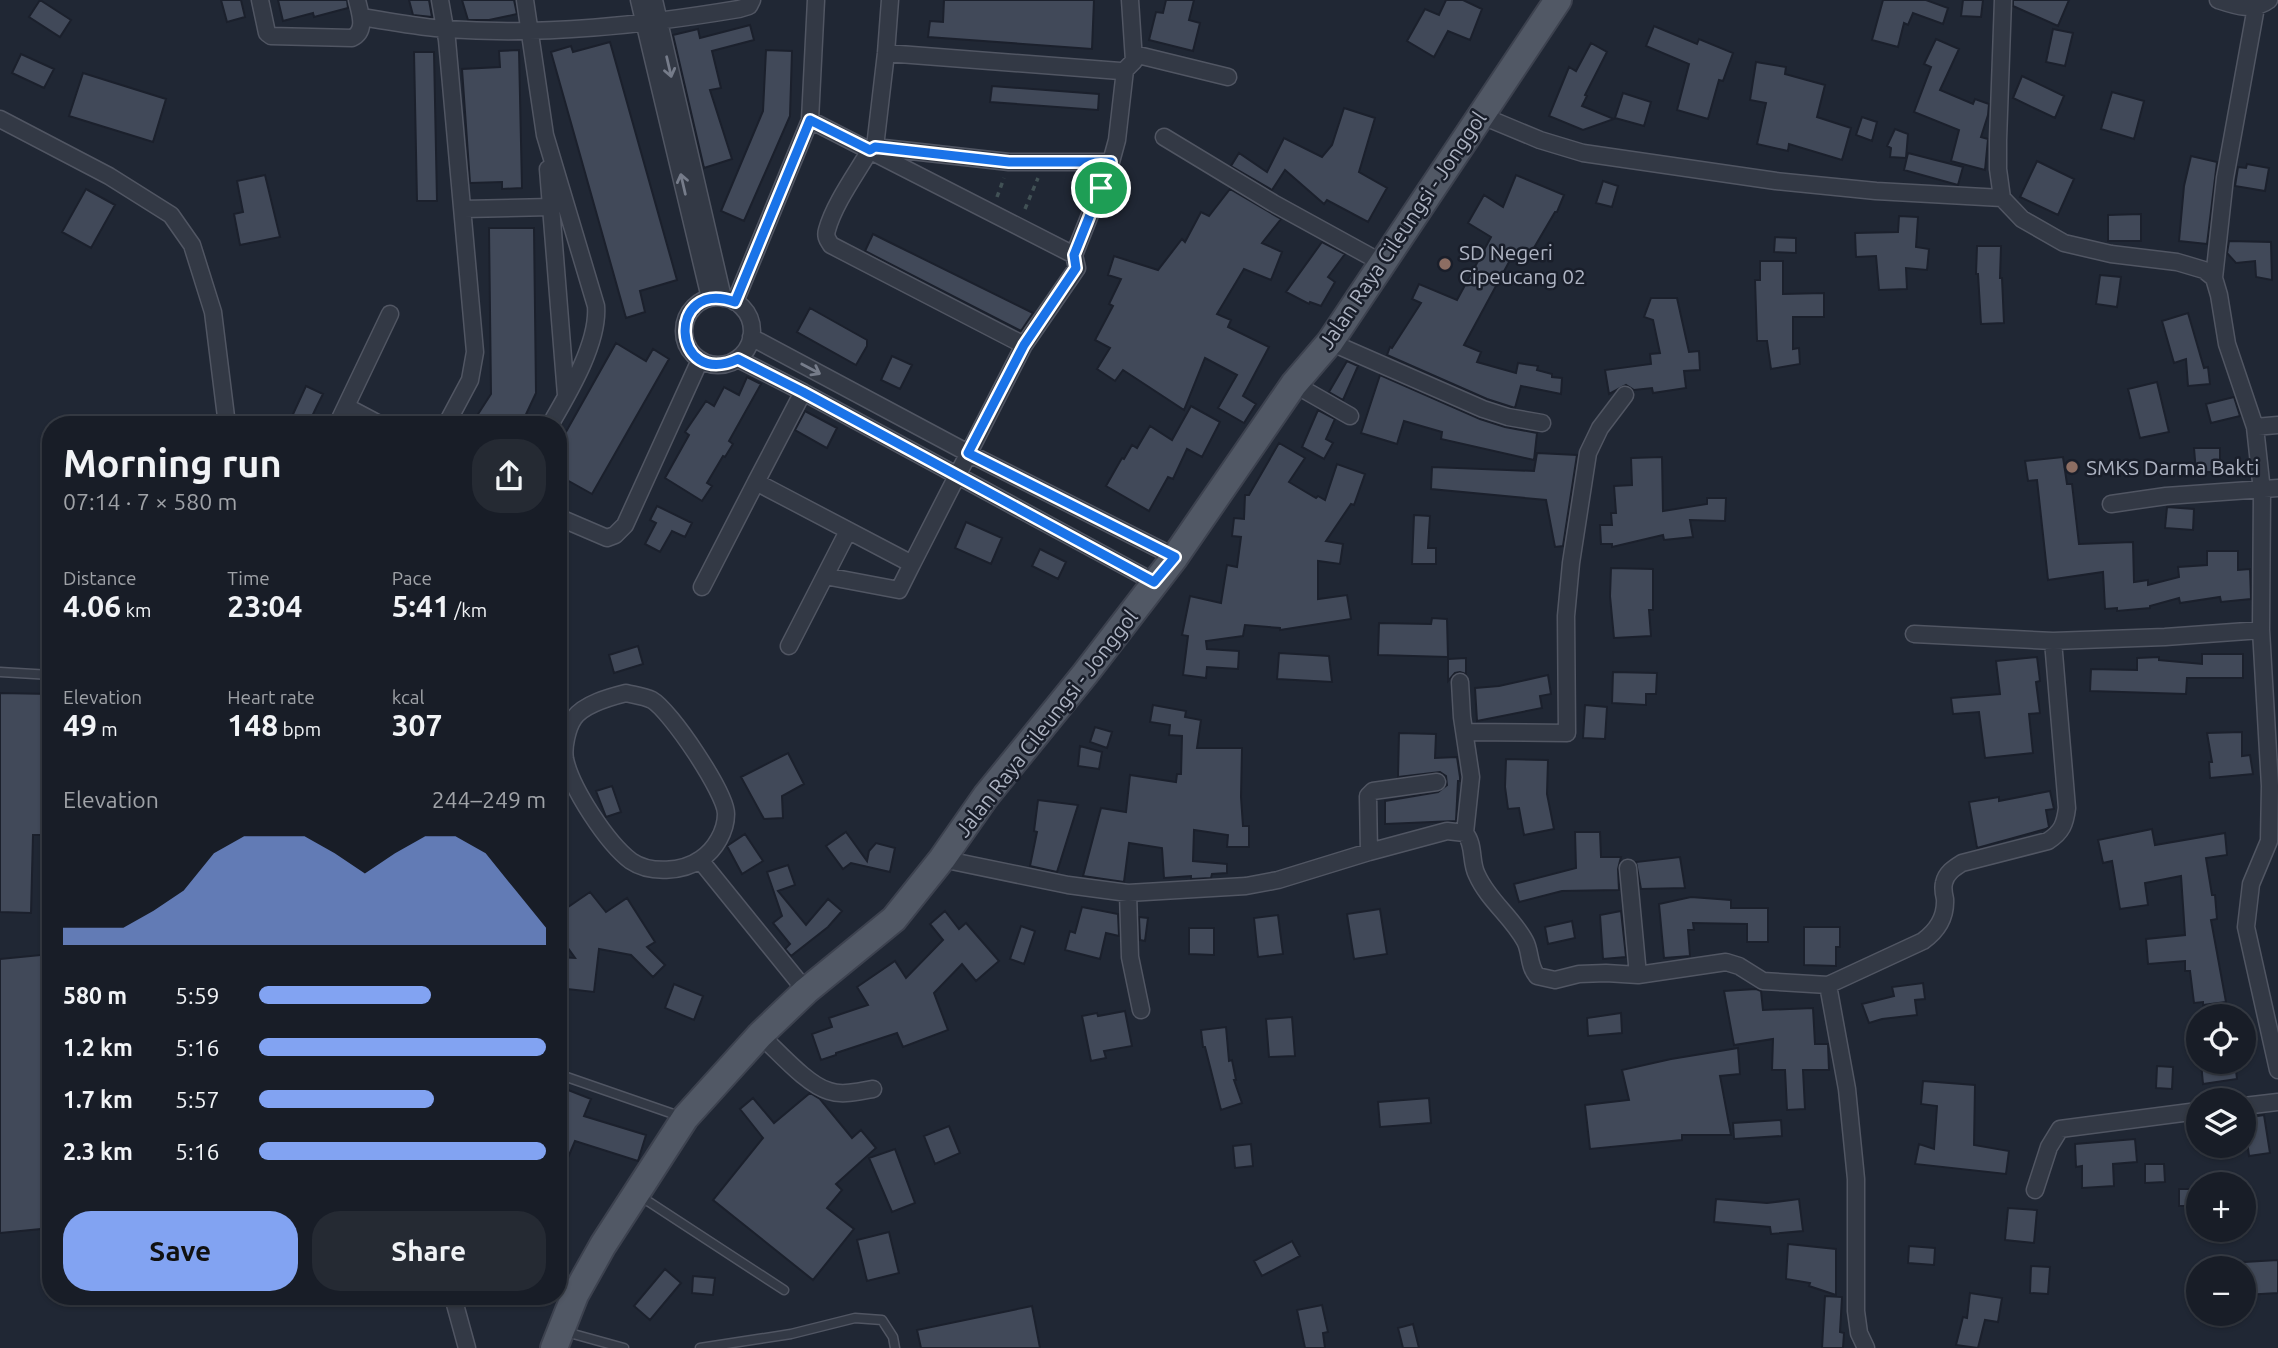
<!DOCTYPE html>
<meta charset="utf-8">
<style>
body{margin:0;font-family:Ubuntu,sans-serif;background:#252a33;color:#f1f3f6;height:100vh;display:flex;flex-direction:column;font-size:26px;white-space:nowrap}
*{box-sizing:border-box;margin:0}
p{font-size:23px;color:#9fa2a7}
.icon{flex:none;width:38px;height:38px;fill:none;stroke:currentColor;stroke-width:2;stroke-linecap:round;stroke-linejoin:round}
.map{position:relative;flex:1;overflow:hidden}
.panel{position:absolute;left:42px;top:416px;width:525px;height:889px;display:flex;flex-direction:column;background:#181d27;border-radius:28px;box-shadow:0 2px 5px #0004,0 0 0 2px #363b44}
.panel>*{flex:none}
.tools{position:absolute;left:2186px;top:1004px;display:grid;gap:14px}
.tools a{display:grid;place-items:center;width:70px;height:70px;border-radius:50%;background:#181d27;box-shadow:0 2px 5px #0004,0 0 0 2px #363b44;font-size:35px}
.pin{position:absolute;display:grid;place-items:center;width:60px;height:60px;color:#fff;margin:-30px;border:4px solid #fff;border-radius:50%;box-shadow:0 2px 7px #0007}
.round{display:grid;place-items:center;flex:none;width:74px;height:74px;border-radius:28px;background:#252a33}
.overview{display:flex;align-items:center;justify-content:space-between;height:119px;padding:0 21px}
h1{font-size:38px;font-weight:700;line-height:52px}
.stats{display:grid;grid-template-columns:repeat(3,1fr);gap:10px;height:119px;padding:7px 21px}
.stats div{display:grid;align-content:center}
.stats b{font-size:30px;font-weight:700}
.stats small{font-size:19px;font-weight:400}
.stats p{font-size:19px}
.chart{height:196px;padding:14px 21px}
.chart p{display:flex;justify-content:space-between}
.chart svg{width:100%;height:126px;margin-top:7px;fill:#82a3f2;opacity:.7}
.action{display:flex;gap:14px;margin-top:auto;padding:14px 21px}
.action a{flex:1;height:80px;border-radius:28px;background:#82a3f2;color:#111;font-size:28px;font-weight:700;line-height:80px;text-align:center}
.action a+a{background:#252a33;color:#f1f3f6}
ul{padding:0 21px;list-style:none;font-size:23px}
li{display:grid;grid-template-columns:112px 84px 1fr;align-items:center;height:52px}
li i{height:18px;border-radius:9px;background:#82a3f2}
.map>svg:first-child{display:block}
.building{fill:#414959;stroke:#1b202c;stroke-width:2}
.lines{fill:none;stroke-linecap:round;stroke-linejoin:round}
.lane-casing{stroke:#515663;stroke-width:11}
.street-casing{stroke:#515663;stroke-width:19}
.primary-casing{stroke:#3d424f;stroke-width:30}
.path{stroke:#415155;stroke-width:3.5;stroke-dasharray:5 5;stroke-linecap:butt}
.lane{stroke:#333945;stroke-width:8}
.street{stroke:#333945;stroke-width:16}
.primary{stroke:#515865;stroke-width:26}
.oneway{stroke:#767c8a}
.route-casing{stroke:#fff;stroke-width:14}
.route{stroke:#1a73e8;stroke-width:9}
.education-dot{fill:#8d6e63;stroke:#191e2a;stroke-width:2.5}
.labels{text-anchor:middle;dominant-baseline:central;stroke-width:5;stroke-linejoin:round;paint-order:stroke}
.street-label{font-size:21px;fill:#adb3c2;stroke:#191e2a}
.poi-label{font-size:21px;fill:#adb3c2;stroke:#191e2a;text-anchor:start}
</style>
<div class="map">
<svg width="2278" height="1348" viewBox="0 0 2278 1348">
<rect width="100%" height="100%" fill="#202734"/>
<path class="building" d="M40,0L71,20L60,37L29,17Z
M221,0H241L245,17L227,22Z
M278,0H347L348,8L314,17L313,13L283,21Z
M409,0H429L432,17L413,15Z
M462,0H514L517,14L489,20H468Z
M944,0H1094L1092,49L928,37L930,21L943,22Z
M1166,0H1194L1189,20L1200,23L1193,51L1149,40L1156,12L1163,13Z
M1446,0H1463L1482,9L1470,40L1448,31L1434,57L1407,41L1425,9L1439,15Z
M1883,0H1926L1948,8L1943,24L1913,13L1908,25L1904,23L1898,47L1872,40Z
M1963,0H1983L1981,17L1961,16Z
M2013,0H2069L2058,26L2013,6Z
M750,25L754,40L712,51L721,88L710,90L732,159L704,168L673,35L698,29L700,38Z
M1654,26L1697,44L1699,39L1733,53L1723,81L1719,80L1708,119L1677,110L1689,64L1646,46Z
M2053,29L2073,33L2065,66L2046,62Z
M1936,39L1959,49L1940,90L1973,104L1975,99L1989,104L1988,115L1981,137L1988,139L1985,170L1951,161L1959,130L1914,112L1931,67L1924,64Z
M610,42L677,280L640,291L645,312L626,318L551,52L571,46L573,52Z
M1591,43L1607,52L1585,95L1587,96L1582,106L1614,119L1583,130L1549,116L1569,67L1576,71Z
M519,50L522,188L502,189V182L470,183L462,69L500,67L499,51Z
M766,50L792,51L790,116L744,221L721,211L763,111Z
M414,52H434L437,201H417Z
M21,54L54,69L44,88L12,73Z
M1756,62L1786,67L1785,74L1825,85L1817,117L1851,128L1842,160L1789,144L1788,151L1757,144L1766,103L1750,100Z
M83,73L166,99L153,142L69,116Z
M2022,76L2064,96L2055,118L2013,98Z
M992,86L1099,94L1098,110L990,102Z
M2112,92L2144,101L2134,139L2101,129Z
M1623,93L1651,102L1644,126L1615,118Z
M1344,108L1375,118L1359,172L1387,188L1368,222L1327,200L1324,204L1285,170L1272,190L1231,166L1239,153L1267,172L1284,138L1322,157L1332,145Z
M1862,117L1877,122L1872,141L1856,135Z
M1895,129L1908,134L1906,158L1890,157L1891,148L1887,146Z
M1908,153L1963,167L1958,185L1904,170Z
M2191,156L2217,162L2207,244L2179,241L2184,186Z
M2037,161L2074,179L2058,215L2020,197Z
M2247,164L2269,168L2265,191L2235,186L2238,167L2246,168Z
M265,175L280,237L240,245L234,214L243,212L237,181Z
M1516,175L1564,195L1557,212H1555L1528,258L1515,251L1464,345L1481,352L1477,362L1516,373L1518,363L1538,366L1537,370L1552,374V377L1562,378L1561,394L1521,386L1515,408L1487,399L1387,355L1390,347L1392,348L1421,303L1412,299L1419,284L1457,300L1491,237L1468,223L1484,195L1503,207Z
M1603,181L1618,186L1612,207L1596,203Z
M86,189L115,205L91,248L62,232Z
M1230,189L1281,219L1262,243L1282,252L1271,280L1244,269L1217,314L1231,320L1228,327L1269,347L1243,396L1256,404L1244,423L1218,408L1237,375L1205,358L1184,410L1123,370L1115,381L1097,369L1110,348L1095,340L1113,306L1109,304L1121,279L1108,275L1114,256L1158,270L1182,239L1185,242L1201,212L1209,216Z
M2141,214V241H2108V215Z
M1899,216L1918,217L1916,247L1929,249L1927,270L1906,268L1907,289L1879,290L1876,256L1856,257L1855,233L1898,232Z
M489,228H534L536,393L521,425H471L491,394Z
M873,234L889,242L1033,313L1021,331L865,251Z
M1775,237L1796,238V253L1774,252Z
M2229,241L2271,242L2272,280L2256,277L2255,261L2236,263L2227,253Z
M1322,242L1345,254L1328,277L1335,282L1321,306L1310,302L1309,304L1286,292Z
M1977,246H2001L2000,278H2002L2004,323L1981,324L1978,274H1976Z
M1760,261H1783V294L1824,293V317H1793V349L1799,348L1800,364L1771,369L1767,341H1757L1755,280H1760Z
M2100,275L2121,277L2117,307L2096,304Z
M1651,298H1677L1689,352L1699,351L1700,370L1684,371L1686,388L1653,393L1652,388L1634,390L1626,385L1609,394L1605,370L1651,364L1650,354L1660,353L1653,320L1644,317Z
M810,308L867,340V346L856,365L797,332Z
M2188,313L2204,368L2208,367L2210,384L2188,386L2186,359L2174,363L2162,321Z
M616,343L646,361L653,349L669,359L592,494L558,475V446Z
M892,356L912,365L900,389L881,380Z
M1347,361L1358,366L1343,400L1329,392Z
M1380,375L1480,419L1505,427L1537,433L1534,460L1441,439L1442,432L1404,421L1397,444L1361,433Z
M747,377L761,384L729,441L733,444L725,457L723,456L707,483L712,486L702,501L665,478L689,435L685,432L706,401L714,406L724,387L739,395Z
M2157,382L2169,432L2140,438L2128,389Z
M306,386L323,394L316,408L308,425H288Z
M2234,397L2240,416L2211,423L2206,404Z
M1191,406L1220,422L1202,457L1187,449L1173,479L1168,477L1149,511L1106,486L1122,458L1124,459L1132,445L1137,448L1150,426L1172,440Z
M1318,410L1335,419L1326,439L1333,443L1324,459L1302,447Z
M805,411L837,428L827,448L795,430Z
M1279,443L1305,458L1289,482L1316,498L1318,496L1325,500L1337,464L1365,474L1354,505L1351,504L1326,541L1343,544L1340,564L1318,561V599L1347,595L1351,619L1280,630V628L1245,625L1243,636L1206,641L1207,649L1239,651L1238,669L1207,667L1206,678L1183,675L1188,636L1182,635L1190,596L1221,603L1227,565L1237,567L1241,537L1232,536L1234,518L1244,519L1245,495H1249Z
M2194,448H2220V472H2196Z
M1537,453L1577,455L1563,546L1555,547L1546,500L1431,489L1432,467L1534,471Z
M1662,457L1663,511L1707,504V498H1726L1725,521L1690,520L1693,537L1664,540L1663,535L1612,547V544H1601L1600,525H1612L1611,513H1616L1614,486L1632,485L1631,458Z
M2063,457L2067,484H2072L2079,544L2133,542L2134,582L2148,580V585L2179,577L2178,567L2207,565V551H2238V570L2250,569L2251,599L2221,602L2220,597L2180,603L2179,598L2150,606V608L2117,611V608L2105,609L2103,572L2048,580L2037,480L2028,481L2025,461Z
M657,506L692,523L685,537L672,531L660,552L645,544L656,523L650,520Z
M2167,507L2194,509L2193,530L2165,528Z
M1414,515L1430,516L1428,548H1436V564H1412Z
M966,522L1002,538L991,564L955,548Z
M1040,549L1066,562L1058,579L1032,566Z
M1611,568L1653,569V610H1649L1651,636L1614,638L1610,596Z
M1432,618L1447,619L1448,657L1378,655L1379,623L1431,624Z
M638,646L643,664L614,673L609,655Z
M1279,653L1329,656L1332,682L1277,679Z
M2202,654H2243V678H2187L2186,694L2090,691L2091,669L2137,670V658L2159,657V660L2202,664Z
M2037,657L2040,681L2036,682L2040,713L2029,714L2033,753L1985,758L1979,712L1953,714L1951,698L2000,694L1996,661Z
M1466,658V674L1460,672L1455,673L1448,681V659Z
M1613,672L1657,673L1656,694H1646V705L1612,703Z
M1548,675L1551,694L1540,696L1542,708L1477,721L1475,688L1499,686Z
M0,693L51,694V835H33L31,913L0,912Z
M1153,705L1186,711L1185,717L1201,720L1197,748H1242L1241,797L1243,826H1249V847H1227L1228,835L1194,830L1193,861L1227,864V873L1212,874L1211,878L1191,879V876L1164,878L1162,848L1129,843L1124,882L1083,876L1101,808L1126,812L1130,775L1176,782L1177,774H1181L1182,736L1169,735L1170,725L1150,722Z
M1585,705L1607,707L1605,739L1583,738Z
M1095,727L1112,732L1107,748L1090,742Z
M2242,732V756L2250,755L2253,774L2210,778L2209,762H2212L2207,733Z
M1399,733L1436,734L1435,758L1457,757L1460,777V781H1458L1456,821L1385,824V801L1438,792L1447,785L1446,776L1440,772L1398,777Z
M1080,746L1102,752L1099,769L1078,766Z
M788,753L804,784L782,796L783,818L764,819L741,777Z
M1506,759L1548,760L1547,794L1554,829L1524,835L1519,808L1508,809L1505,787Z
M612,786L621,812L606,817L596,791Z
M2050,791L2054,809L2046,810L2049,827L2046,829L1977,848L1969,802L1999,797V801Z
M1038,800L1078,805L1057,872L1030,866L1037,832L1034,831Z
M2152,829L2155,845L2225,833L2227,855L2206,858L2212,895H2215L2217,919L2211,920L2226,1002L2203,1005V1002L2194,1003L2190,971H2185V961L2148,964L2146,939L2185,935L2181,876L2145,883L2148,905L2120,909L2112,861L2103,863L2098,840Z
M846,832L867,861L869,851L876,843L895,848L890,872L851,863L843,869L826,846Z
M1575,832H1600L1601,857H1621L1618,869L1619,890L1562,891L1519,902L1514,884L1576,868Z
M745,834L763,861L742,874L727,846Z
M1680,857L1685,888L1641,889L1636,862Z
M788,865L795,885L778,891L806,925L828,899L842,911L828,927L791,956L785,949L790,944L773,923L782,916L767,872Z
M590,892L606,912L627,898L655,942L647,947L665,965L653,977L631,955L599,949L594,992L558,988V957L575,958L558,934V914Z
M1691,897L1731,900V908H1768V942H1747V924L1693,923L1694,930H1688L1690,956L1664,958L1659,904Z
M1082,907L1118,914L1119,936L1106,933L1100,959L1065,950L1070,931L1075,933Z
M1380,909L1387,954L1354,959L1347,914Z
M945,911L959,929L966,923L999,961L976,981L962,964L934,993L948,1030L903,1047L897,1033L836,1053V1055L821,1060L812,1034L832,1027L829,1018L868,1005L857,987L895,961L906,978L943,940L930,924Z
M1621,911L1626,957L1603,959L1600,915Z
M1278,915L1283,954L1258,957L1254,918Z
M1139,917L1148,918L1145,941L1140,940Z
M1572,921L1575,938L1548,944L1545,927Z
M1021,926L1035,931L1024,964L1010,959Z
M1804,927H1840V947H1836V966L1804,965Z
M1189,928H1214V955L1189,954Z
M51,954V1228L0,1233V959Z
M1923,983L1925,999L1915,1000L1917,1015L1882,1019L1869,1023L1862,1004L1894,996L1892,987Z
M674,984L703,996L694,1020L665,1008Z
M1756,989L1761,991L1763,1010L1813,1008L1815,1044H1828L1829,1070H1803L1805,1109L1787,1110L1785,1070H1772L1773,1039L1734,1045L1724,991Z
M1125,1011L1132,1046L1104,1051L1106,1058L1091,1061L1082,1016L1097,1013L1098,1016Z
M1621,1013L1622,1033L1588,1036L1587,1018Z
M1292,1017L1295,1056L1269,1057L1266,1019Z
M1226,1027L1229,1061L1232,1060L1236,1080H1234L1242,1103L1221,1110L1205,1047H1203L1201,1030Z
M1738,1048L1740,1074L1720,1076L1731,1135H1682V1140L1590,1149L1585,1105L1629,1100L1622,1070L1671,1059Z
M2201,1062H2235L2237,1079L2203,1084Z
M2157,1066L2173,1067L2172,1089L2156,1088Z
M1923,1081L1975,1085L1974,1145L2009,1151L2006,1174L1915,1164L1919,1144L1934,1149L1937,1106L1921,1104Z
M558,1086L591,1099L584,1116L646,1135L638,1161L575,1141L558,1181Z
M810,1093L820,1099L852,1138L861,1130L876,1148L836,1184L842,1190L827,1208L854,1229L813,1280L713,1200L763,1138L740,1109L753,1098L774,1123Z
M1429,1098L1431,1123L1380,1127L1378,1102Z
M2264,1115L2270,1153L2249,1156L2244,1118Z
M1781,1120L1782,1136L1734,1139L1733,1123Z
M949,1126L960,1153L935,1164L924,1136Z
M2135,1139L2137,1162L2113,1164L2114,1186L2082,1188V1166L2076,1167L2075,1144Z
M1251,1144L1253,1166L1235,1168L1233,1146Z
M895,1149L915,1203L892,1212L869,1158Z
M2145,1164H2164L2165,1182L2145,1183Z
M2179,1189H2198V1206H2179Z
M1716,1199L1767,1203L1799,1199L1803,1231L1771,1234L1770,1227L1714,1222Z
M2008,1208L2037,1210L2034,1243L2005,1240Z
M889,1232L899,1273L867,1281L857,1240Z
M1292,1241L1300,1256L1262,1276L1254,1261Z
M1788,1244L1836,1249V1295L1809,1286L1810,1283L1786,1279Z
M1909,1246L1935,1248L1934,1265L1908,1263Z
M2278,1260V1293L2244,1295V1262Z
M2031,1266L2050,1267L2048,1294L2030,1293Z
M665,1269L681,1283L650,1320L634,1306Z
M693,1276L715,1278L713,1295L692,1293Z
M1970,1293L2002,1298L1998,1322L1985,1320L1978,1348L1956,1345L1963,1317L1967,1318Z
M1825,1296L1842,1297L1840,1332L1844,1333L1843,1348H1822Z
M1322,1305L1328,1332L1323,1333L1325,1348H1305L1297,1310Z
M1032,1306L1040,1348H921L917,1330Z
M1413,1324L1419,1348H1403L1398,1328Z"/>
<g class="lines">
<g class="lane-casing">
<path id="lane" d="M0,672L51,675
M558,1074L682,1117
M640,1196L784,1290
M566,1332L624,1348
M700,1348L791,1334L855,1318L882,1320L893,1337L895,1348"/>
</g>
<g class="street-casing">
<path id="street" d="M260,0L267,33L271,36L352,38C367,31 360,13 357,0
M440,0L447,40L475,352L470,380L446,425
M525,0L545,135L596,306C599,343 568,394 550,425
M639,0L710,298
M654,0L723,298
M2003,0L1998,140V169L2002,198L2022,219L2064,243L2111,254L2177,262L2204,270L2214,278L2219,295L2227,344L2255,427L2262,491L2261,630L2270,786L2269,841L2251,884L2246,927L2278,1070
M2218,0C2236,6 2253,12 2269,0
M361,17C389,21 418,27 446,29C544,36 643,25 739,9L749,6L752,0
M886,53L1120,71L1125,70L1134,61L1130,0
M1134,54L1228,77
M1480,115L1540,140L1583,153L1776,181L1876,191L2002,198
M0,119L109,176L171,215L192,245L213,312L227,425
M810,120L1074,255L1077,268L1024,345
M1164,137L1273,203L1384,264
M875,147L1009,162H1111
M548,169L566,395
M464,209L551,207
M1074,255L1111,162L1117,140L1125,70
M2214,278L2225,178L2256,7
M684 331a34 34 0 1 1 68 0a34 34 0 1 1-68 0Z
M735,302L810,120L816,0
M751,337L968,453L1175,557
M1330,342L1483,409L1508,417L1542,423
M738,359L803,392L1154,582
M1294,384L1350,416
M803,392L756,482L912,564L1024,345L831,245C828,240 825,237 827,230C834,204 856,174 870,150L875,147L886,53L890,0
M347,407L381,425
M337,425L390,314
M2255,427L2278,425
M2111,504L2166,496L2278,488
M558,517L607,538L615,535L625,525L700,360
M825,576L899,590L912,564
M702,587L756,482
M1914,634L2053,641
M789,646L848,531
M1460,682L1462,717L1471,777L1465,833C1475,845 1470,862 1477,875C1488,900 1512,917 1525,941C1531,952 1528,965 1537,976L1555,980L1579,974L1606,973L1638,975L1726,962L1739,966L1763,981L1828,985L1923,941C1937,931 1946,918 1945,899C1944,895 1943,887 1944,883C1946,873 1954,868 1962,863L2048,841C2062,832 2065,824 2067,808L2053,641L2165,637L2261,630
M626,693C634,695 644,696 652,700C670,710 726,793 726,814C726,831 715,850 701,859C683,872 650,874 631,861C607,843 571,788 565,759C563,748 567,728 574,718C584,704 610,697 626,693Z
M1465,732L1567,733L1566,616L1571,563L1588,453L1600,428L1625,395
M1369,852L1368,796L1373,791L1437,782
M942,859L1068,885L1128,893L1246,886L1278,880L1369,852L1447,831L1465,833
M700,860L806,991
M1628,868L1638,975
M1128,893L1130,957L1141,1010
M1828,985L1847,1089L1856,1179V1311L1859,1333L1866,1348
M760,1035C778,1051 807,1085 829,1091C843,1096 859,1091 873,1089
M2244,1106L2278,1102
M2035,1190L2049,1147L2060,1129L2198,1111
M453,1297L467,1348"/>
</g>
<g class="primary-casing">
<path id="primary" d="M554,1348L575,1295L603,1245L685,1118L760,1035L806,991L894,919L942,859L986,796L1085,674L1175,557L1294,384L1330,342L1558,0"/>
</g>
<path class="path" d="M997,197L1004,178
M1025,209L1038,178"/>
<use href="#lane" class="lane"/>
<use href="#street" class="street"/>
<use href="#primary" class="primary"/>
</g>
<defs><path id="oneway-shaft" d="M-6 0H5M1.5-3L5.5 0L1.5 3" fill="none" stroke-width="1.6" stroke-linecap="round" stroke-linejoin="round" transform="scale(1.75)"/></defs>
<g class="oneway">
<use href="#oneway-shaft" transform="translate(669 67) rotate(77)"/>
<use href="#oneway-shaft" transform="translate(683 184) rotate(-103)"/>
<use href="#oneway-shaft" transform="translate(811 369) rotate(28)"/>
</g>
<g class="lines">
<g class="route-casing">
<path id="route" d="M810,120L870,150L875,147L1009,162H1111L1074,255L1076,268L1024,345L968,453L1175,557L1154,582L803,392L738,359C671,390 665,277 735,302Z"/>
</g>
<use href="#route" class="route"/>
</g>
<g class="education-dot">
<circle cx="1445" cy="264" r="7"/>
<circle cx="2072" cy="467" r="7"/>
</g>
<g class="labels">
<g class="street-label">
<text transform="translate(1402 230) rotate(-56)">Jalan Raya Cileungsi - Jonggol</text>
<text transform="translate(1046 723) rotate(-52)">Jalan Raya Cileungsi - Jonggol</text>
</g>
<g class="poi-label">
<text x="1459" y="252">SD Negeri<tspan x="1459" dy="24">Cipeucang 02</tspan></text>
<text x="2086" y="467">SMKS Darma Bakti</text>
</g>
</g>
</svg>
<div class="tools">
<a><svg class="icon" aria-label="locate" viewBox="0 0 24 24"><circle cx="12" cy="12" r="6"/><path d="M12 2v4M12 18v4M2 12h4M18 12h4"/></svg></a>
<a><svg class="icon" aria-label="layers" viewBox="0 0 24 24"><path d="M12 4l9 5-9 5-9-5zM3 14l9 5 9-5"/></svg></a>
<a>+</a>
<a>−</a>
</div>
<div class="pin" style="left:1101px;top:188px;background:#1e9e55"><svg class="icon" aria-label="arrive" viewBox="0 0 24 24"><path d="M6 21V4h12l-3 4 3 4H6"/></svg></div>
<section class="panel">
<div class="overview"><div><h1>Morning run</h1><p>07:14 · 7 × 580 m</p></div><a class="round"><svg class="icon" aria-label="share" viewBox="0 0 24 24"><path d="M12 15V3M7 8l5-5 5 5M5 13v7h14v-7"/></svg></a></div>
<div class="stats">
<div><p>Distance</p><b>4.06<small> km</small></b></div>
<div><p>Time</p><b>23:04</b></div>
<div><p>Pace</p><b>5:41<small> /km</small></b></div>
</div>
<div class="stats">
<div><p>Elevation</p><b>49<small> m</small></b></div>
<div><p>Heart rate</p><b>148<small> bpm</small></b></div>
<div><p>kcal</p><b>307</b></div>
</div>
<div class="chart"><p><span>Elevation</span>244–249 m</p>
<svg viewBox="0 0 160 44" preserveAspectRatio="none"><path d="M0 44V38L10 38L20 38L30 32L40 25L50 12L60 6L70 6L80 6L90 12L100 19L110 12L120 6L130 6L140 12L150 25L160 38V44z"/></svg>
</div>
<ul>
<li><b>580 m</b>5:59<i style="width:60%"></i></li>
<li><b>1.2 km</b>5:16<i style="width:100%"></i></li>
<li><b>1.7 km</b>5:57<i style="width:61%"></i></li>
<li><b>2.3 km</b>5:16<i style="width:100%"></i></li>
</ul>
<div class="action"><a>Save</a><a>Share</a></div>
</section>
</div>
